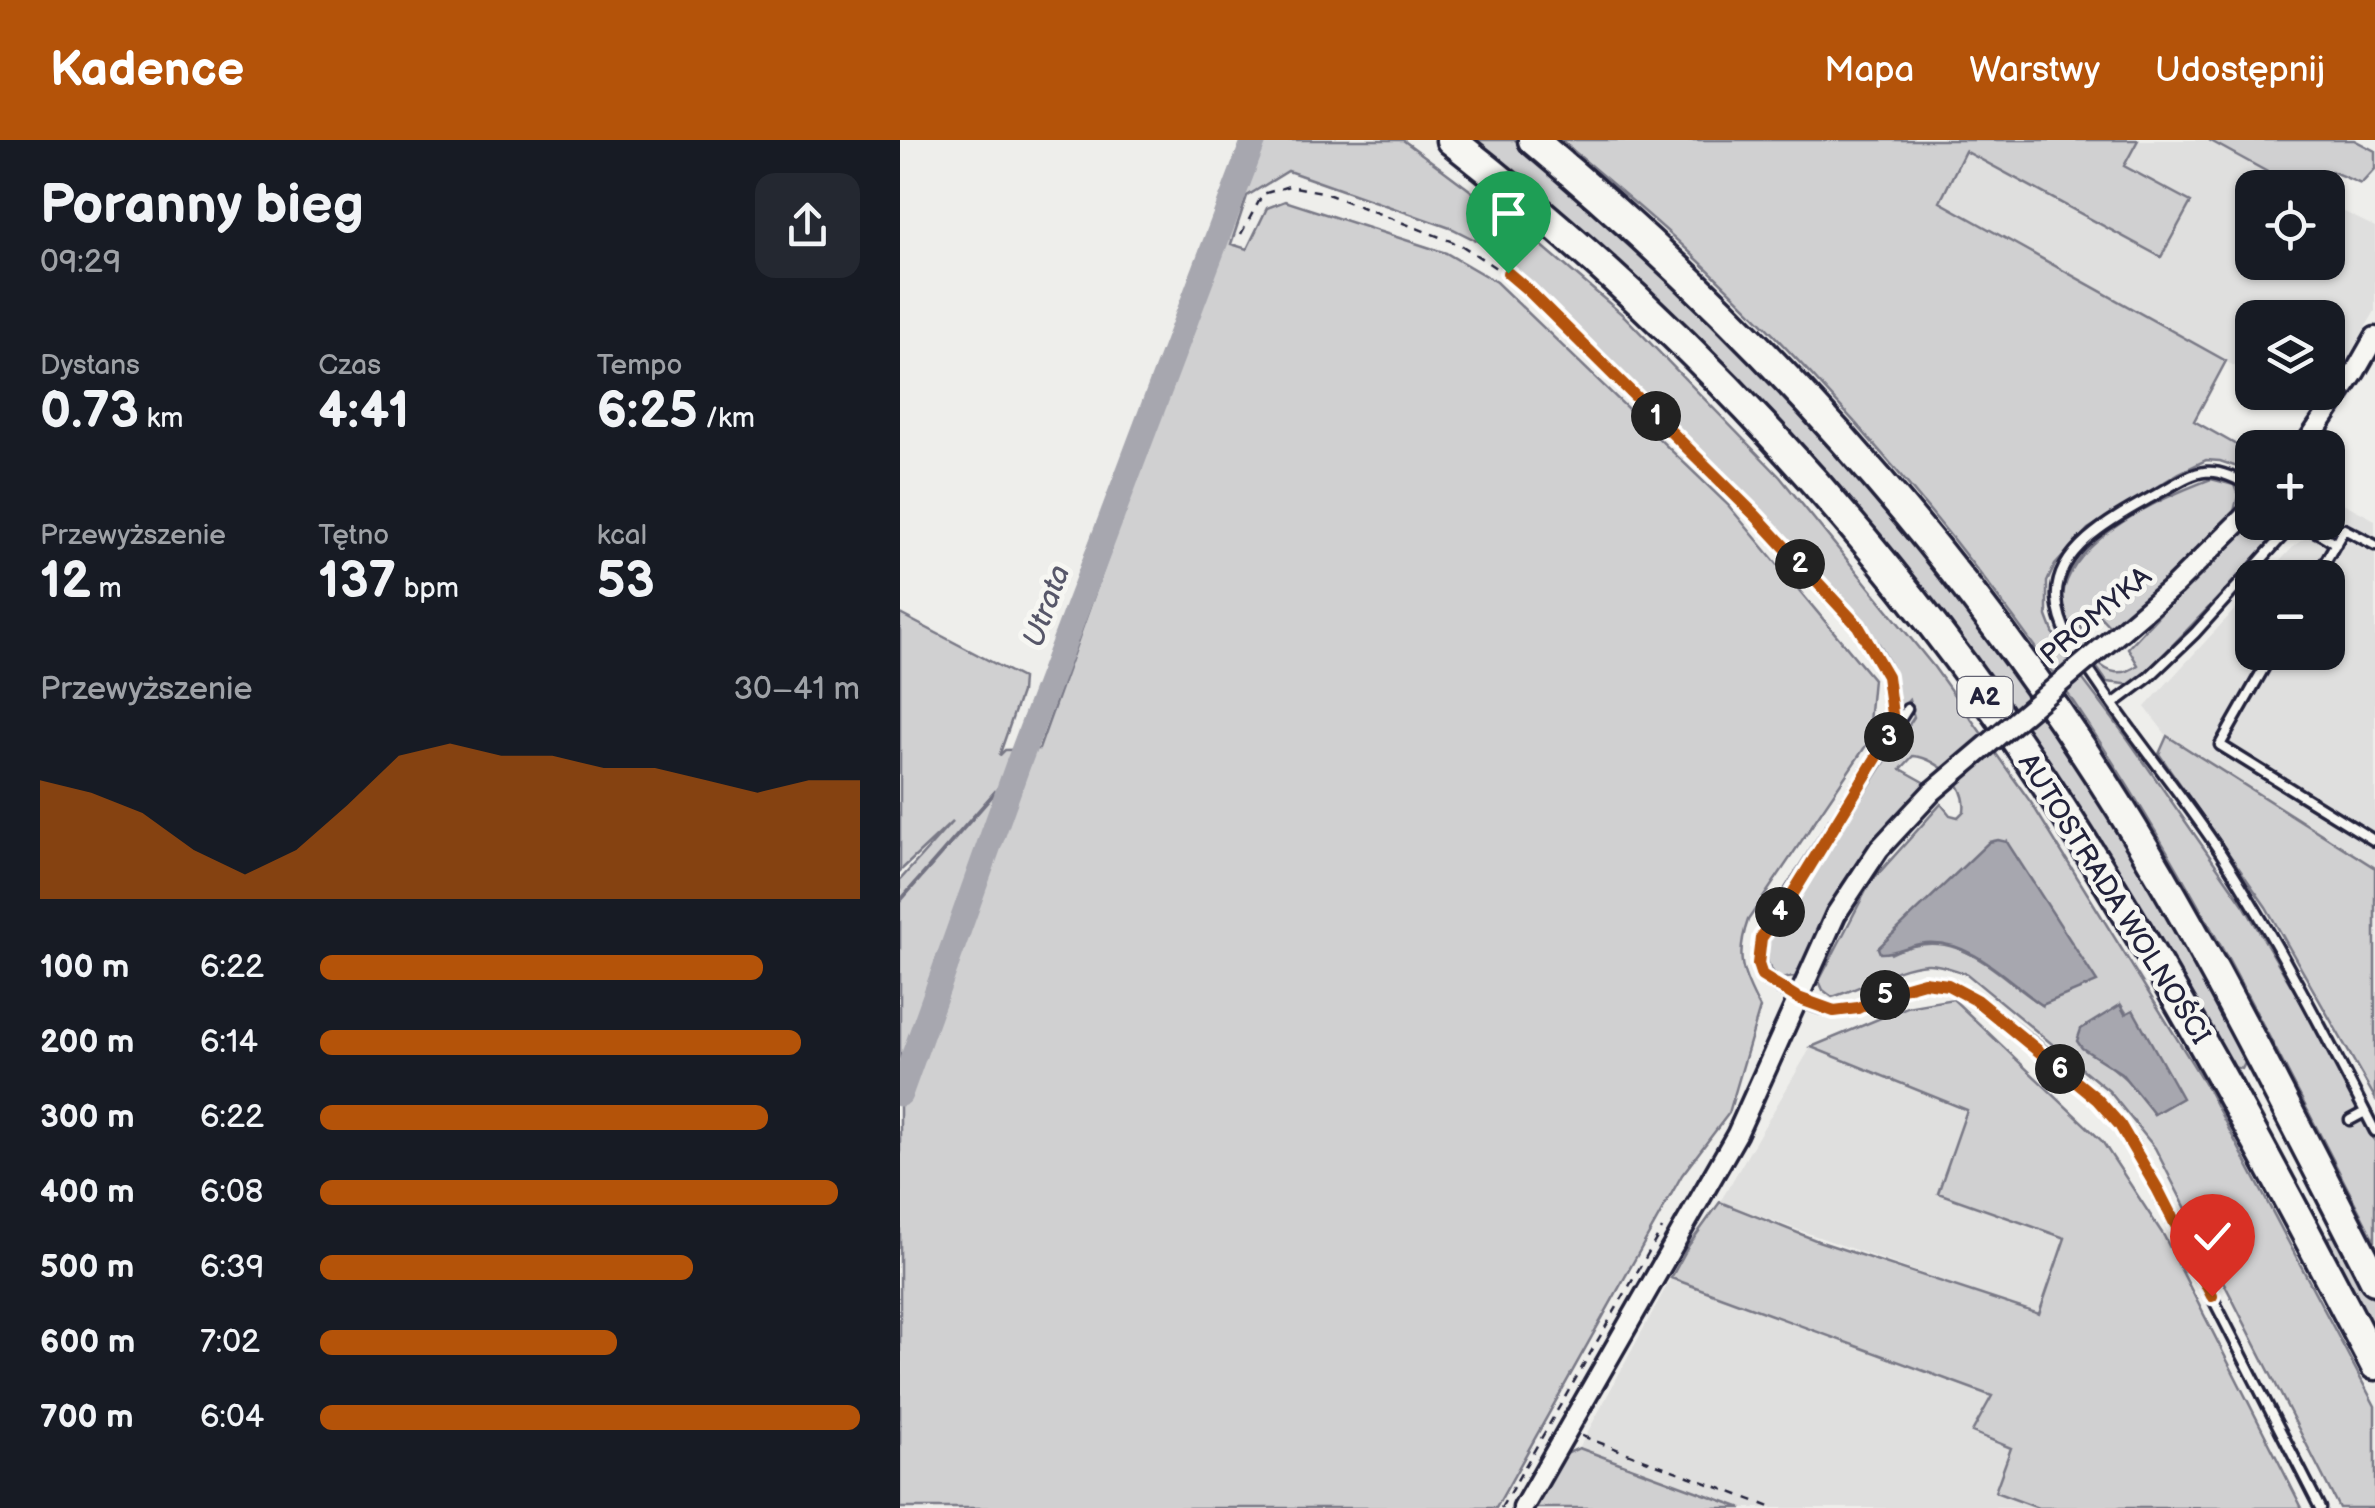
<!DOCTYPE html>
<html lang="pl">
<meta charset="utf-8">
<style>
body{margin:0;font-family:"Balsamiq Sans",sans-serif;background:#242831;color:#f1f3f6;height:100vh;display:flex;flex-direction:column;font-size:38px;white-space:nowrap}
*{box-sizing:border-box;margin:0}
p{font-size:32px;color:#9ea1a6}
.icon{flex:none;width:55px;height:55px;fill:none;stroke:currentColor;stroke-width:2;stroke-linecap:round;stroke-linejoin:round}
.map{position:relative;flex:1;overflow:hidden}
.drawer{display:flex;flex-direction:column;background:#171b24;width:900px}
.drawer>*{flex:none}
.controls{position:absolute;left:1335px;top:30px;display:grid;gap:20px}
.controls a{display:grid;place-items:center;width:110px;height:110px;border-radius:20px;background:#171b24;box-shadow:0 2px 8px #0004;font-size:50px}
.pin{position:absolute;display:grid;place-items:center;width:85px;height:85px;color:#fff;margin:-102px -42px;border-radius:50% 50% 50% 0;rotate:-45deg;box-shadow:0 0 10px #0007}
.pin .icon{rotate:45deg}
.km{position:absolute;width:50px;height:50px;margin:-25px;border-radius:50%;background:#222;color:#fff;font-size:28px;line-height:50px;text-align:center}
.round{display:grid;place-items:center;flex:none;width:105px;height:105px;border-radius:20px;background:#242831}
.headline{display:flex;align-items:center;justify-content:space-between;height:170px;padding:0 40px}
h1{font-size:55px;font-weight:700;line-height:75px}
.stats{display:grid;grid-template-columns:repeat(3,1fr);gap:15px;height:170px;padding:10px 40px}
.stats div{display:grid;align-content:center}
.stats b{font-size:50px;font-weight:700}
.stats small{font-size:28px;font-weight:400}
.stats p{font-size:28px}
.chart{height:280px;padding:20px 40px}
.chart p{display:flex;justify-content:space-between}
.chart svg{width:100%;height:180px;margin-top:10px;fill:#b45309;opacity:.7}
ul{padding:0 40px;list-style:none;font-size:32px}
li{display:grid;grid-template-columns:160px 120px 1fr;align-items:center;height:75px}
li i{height:25px;border-radius:12px;background:#b45309}
header{display:flex;align-items:center;gap:60px;box-sizing:border-box;height:140px;padding:0 50px;background:#b45309;color:#fff}
header strong{font-size:48px}
nav{display:flex;gap:55px;margin-inline-start:auto;font-size:35px}
main{display:flex;flex:1;min-height:0}
.map>svg:first-child{display:block}
.built{fill:#dfdfde}
.green{fill:#d0d0d1;stroke:#797986;stroke-width:2.5;fill-rule:evenodd}
.water{fill:#a7a7af;stroke:#727281;stroke-width:2.5}
.lines{fill:none;stroke-linecap:round;stroke-linejoin:round}
.stream{stroke:#727281;stroke-width:4}
.river{stroke:#a7a7af;stroke-width:25}
.service-casing{stroke:#22223b;stroke-width:15}
.tertiary-casing{stroke:#22223b;stroke-width:25}
.motorway-casing{stroke:#22223b;stroke-width:35}
.path{stroke:#22223b;stroke-width:2.5;stroke-dasharray:8 8;stroke-linecap:butt}
.service{stroke:#f6f6f2;stroke-width:8}
.tertiary{stroke:#f6f6f2;stroke-width:18}
.motorway{stroke:#f6f6f2;stroke-width:28}
.tertiary-bridge-casing{stroke:#22223b;stroke-width:25;stroke-linecap:butt}
.tertiary-bridge{stroke:#f6f6f2;stroke-width:18}
.route-casing{stroke:#fff;stroke-width:20}
.route{stroke:#b45309;stroke-width:12}
.labels{text-anchor:middle;dominant-baseline:central;stroke-width:10;stroke-linejoin:round;paint-order:stroke}
.shield{fill:#f6f6f2;stroke:#626272;stroke-width:2.5}
.shield-label{font-size:25px;font-weight:bold;fill:#22223b}
.street-label{font-size:28px;fill:#22223b;stroke:#f6f6f2}
.water-label{font-size:30px;font-style:italic;fill:#575769;stroke:#f6f6f2}
</style>
<header>
<strong>Kadence</strong>
<nav><a>Mapa</a><a>Warstwy</a><a>Udostępnij</a></nav>
</header>
<main>
<section class="drawer">
<div class="headline"><div><h1>Poranny bieg</h1><p>09:29</p></div><a class="round"><svg class="icon" aria-label="share" viewBox="0 0 24 24"><path d="M12 15V3M7 8l5-5 5 5M5 13v7h14v-7"/></svg></a></div>
<div class="stats">
<div><p>Dystans</p><b>0.73<small> km</small></b></div>
<div><p>Czas</p><b>4:41</b></div>
<div><p>Tempo</p><b>6:25<small> /km</small></b></div>
</div>
<div class="stats">
<div><p>Przewyższenie</p><b>12<small> m</small></b></div>
<div><p>Tętno</p><b>137<small> bpm</small></b></div>
<div><p>kcal</p><b>53</b></div>
</div>
<div class="chart"><p><span>Przewyższenie</span>30–41 m</p>
<svg viewBox="0 0 160 44" preserveAspectRatio="none"><path d="M0 44V15L10 18L20 23L30 32L40 38L50 32L60 21L70 9L80 6L90 9L100 9L110 12L120 12L130 15L140 18L150 15L160 15V44z"/></svg>
</div>
<ul>
<li><b>100 m</b>6:22<i style="width:82%"></i></li>
<li><b>200 m</b>6:14<i style="width:89%"></i></li>
<li><b>300 m</b>6:22<i style="width:83%"></i></li>
<li><b>400 m</b>6:08<i style="width:96%"></i></li>
<li><b>500 m</b>6:39<i style="width:69%"></i></li>
<li><b>600 m</b>7:02<i style="width:55%"></i></li>
<li><b>700 m</b>6:04<i style="width:100%"></i></li>
</ul>
</section>
<div class="map">
<svg width="1475" height="1368" viewBox="0 0 1475 1368">
<rect width="100%" height="100%" fill="#eeeeeb"/>
<filter id="ink" filterUnits="userSpaceOnUse"><feTurbulence type="fractalNoise" baseFrequency=".01" numOctaves="2"/><feDisplacementMap in="SourceGraphic" scale="20" xChannelSelector="R" yChannelSelector="G"/><feConvolveMatrix kernelMatrix="1 2 1 2 8 2 1 2 1" color-interpolation-filters="sRGB"/></filter>
<g filter="url(#ink)">
<path class="built" d="M1238,0H1310L1396,47L1352,48V122H1428V64L1475,87V171L1417,270L1383,253L1428,252V178H1352V236L1040,62L1064,11L1261,117L1223,26Z
M1428,355L1475,380V728L1267,596L1245,567L1352,451V512H1428V438L1365,437L1395,405L1415,391L1419,383L1428,382Z
M911,907L1067,970L1038,1053L1165,1098L1139,1175L820,1062Z
M771,1138L1093,1256L1112,1308L1095,1352L1138,1368H842L679,1308Z"/>
<path class="green" d="M362,0H503L626,92L724,176L880,337L1034,527L1132,664L1305,944L1475,1266V1368H1439L1255,1008L1209,951L1067,834C1054,830 1040,823 1027,824C994,826 963,849 932,857L923,850L919,841L970,743L1041,664L1050,675L1058,677L1064,671C1068,645 1038,618 1013,616L1001,629L1026,643L962,715L941,746L895,837L878,839C865,823 861,816 871,797L1014,577L1009,560L998,572L992,528L979,504L807,319L585,105L553,89L388,31L347,56L331,104L347,109L367,68L385,61L546,113L596,142L828,365L973,539L967,604L848,780C835,817 842,834 860,868L829,973L782,1035L596,1368H0V740L52,682L0,731V474L122,538L121,553L99,616L105,610L139,609L321,101ZM1107,701L1142,865C1092,832 1057,782 990,814ZM1221,865L1281,958L1254,974L1234,946L1204,920Z
M564,0H620L708,74L970,340L1188,633L1348,917L1342,929L1328,926L1011,445Z
M661,0H1238L1224,26L1291,62L1261,117L1065,11L1040,62L1326,221L1294,281L1340,307L1357,296L1377,307L1352,308V332L1320,321L1306,320L1279,333L1188,389L1155,425L1147,442V476L1159,508L1228,599L1345,767L1425,903L1475,1002V1102C1375,907 1278,710 1152,531C1043,377 918,232 781,104C742,68 701,35 661,0Z
M1309,0H1454L1475,11V29L1461,44L1431,31L1423,47H1395Z
M1311,339L1334,345L1338,355L1332,380L1313,401L1211,488L1194,470L1180,480C1181,509 1207,549 1238,525L1228,508L1352,376V382L1383,383L1361,413L1234,545L1207,542L1183,508L1178,509C1117,423 1247,363 1311,339Z
M1267,596L1475,728V958L1366,767L1259,614Z
M1053,859L1202,1001L1264,1096L1402,1368H1138L1095,1352L1111,1308L1072,1292L1092,1256L771,1138L789,1105L820,1062L918,1101L1139,1174L1165,1098L1038,1053L1067,970L911,907L1007,867Z
M1435,1096L1453,1118L1475,1159V1206L1428,1109L1429,1097Z
M679,1308L842,1368H635L666,1314Z"/>
<path class="water" d="M1098,700L1107,702L1197,842L1142,865C1107,841 1073,800 1026,803C1010,804 996,814 980,813L978,808L1089,702Z
M1220,865L1225,874L1233,870L1282,958L1254,974L1221,933L1182,908L1177,901L1181,889Z"/>
<g class="lines">
<path class="stream" d="M0,761L117,627"/>
<path class="river" d="M0,954L117,627L354,0"/>
<g class="service-casing">
<path id="service" d="M1352,348C1306,318 1294,334 1250,358C1214,378 1154,410 1157,458C1159,494 1185,523 1204,552C1241,606 1284,657 1320,712C1378,802 1426,896 1475,991
M1416,438L1444,389L1475,405
M1373,512L1320,605L1475,701
M1213,564L1249,537L1295,493L1389,389C1405,382 1422,395 1436,404
M1007,569L861,798C856,823 858,836 880,849C896,857 912,868 929,870C971,877 1002,832 1046,844C1075,852 1186,946 1209,971C1222,986 1232,1004 1243,1022L1420,1368
M1450,980L1465,972"/>
</g>
<g class="tertiary-casing">
<path id="tertiary" d="M1403,308L1455,232L1475,197
M1218,494L1274,446L1352,369
M623,1368L837,994L936,774L979,709L1032,652"/>
</g>
<g class="motorway-casing">
<path id="motorway" d="M551,0C780,179 980,394 1141,637C1265,825 1371,1024 1475,1225
M633,0C862,192 1061,413 1220,668C1314,820 1393,981 1475,1140"/>
</g>
<path class="path" d="M341,94L363,54L389,46L422,52L561,105L628,149L856,377L958,487L987,536L992,573
M1428,325L1429,302
M682,1296L873,1368
M601,1368L762,1089"/>
<use href="#service" class="service"/>
<use href="#tertiary" class="tertiary"/>
<use href="#motorway" class="motorway"/>
<g class="tertiary-bridge-casing">
<path id="tertiary-bridge" d="M1032,652L1218,494"/>
</g>
<use href="#tertiary-bridge" class="tertiary-bridge"/>
</g>
</g>
<g class="lines" filter="url(#ink)">
<g class="route-casing">
<path id="route" d="M608,133L628,150L856,376L958,486L987,536L994,589L892,755L861,798L858,824L862,836L898,858L934,871L958,868L992,851L1024,842L1048,845L1076,860L1197,959L1220,985L1258,1050L1312,1156"/>
</g>
<use href="#route" class="route"/>
</g>
<g class="labels">
<rect class="shield" x="1057.5" y="537" width="55" height="40" rx="8"/>
<g class="shield-label">
<text x="1085" y="557">A2</text>
</g>
<g class="street-label">
<text transform="translate(1196 476) rotate(-40)">PROMYKA</text>
<text transform="translate(1214 759) rotate(58)">AUTOSTRADA WOLNOŚCI</text>
</g>
<g class="water-label">
<text transform="translate(147 466) rotate(-70)">Utrata</text>
</g>
</g>
</svg>
<div class="controls">
<a><svg class="icon" aria-label="locate" viewBox="0 0 24 24"><circle cx="12" cy="12" r="6"/><path d="M12 2v4M12 18v4M2 12h4M18 12h4"/></svg></a>
<a><svg class="icon" aria-label="layers" viewBox="0 0 24 24"><path d="M12 4l9 5-9 5-9-5zM3 14l9 5 9-5"/></svg></a>
<a>+</a>
<a>−</a>
</div>
<div class="pin" style="left:608px;top:133px;background:#1e9e55"><svg class="icon" aria-label="arrive" viewBox="0 0 24 24"><path d="M6 21V4h12l-3 4 3 4H6"/></svg></div>
<div class="pin" style="left:1312px;top:1156px;background:#d93025"><svg class="icon" aria-label="check" viewBox="0 0 24 24"><path d="M5 12l5 5 9-10"/></svg></div>
<b class="km" style="left:756px;top:276px">1</b>
<b class="km" style="left:900px;top:424px">2</b>
<b class="km" style="left:989px;top:597px">3</b>
<b class="km" style="left:880px;top:772px">4</b>
<b class="km" style="left:985px;top:855px">5</b>
<b class="km" style="left:1160px;top:929px">6</b>
</div>
</main>
